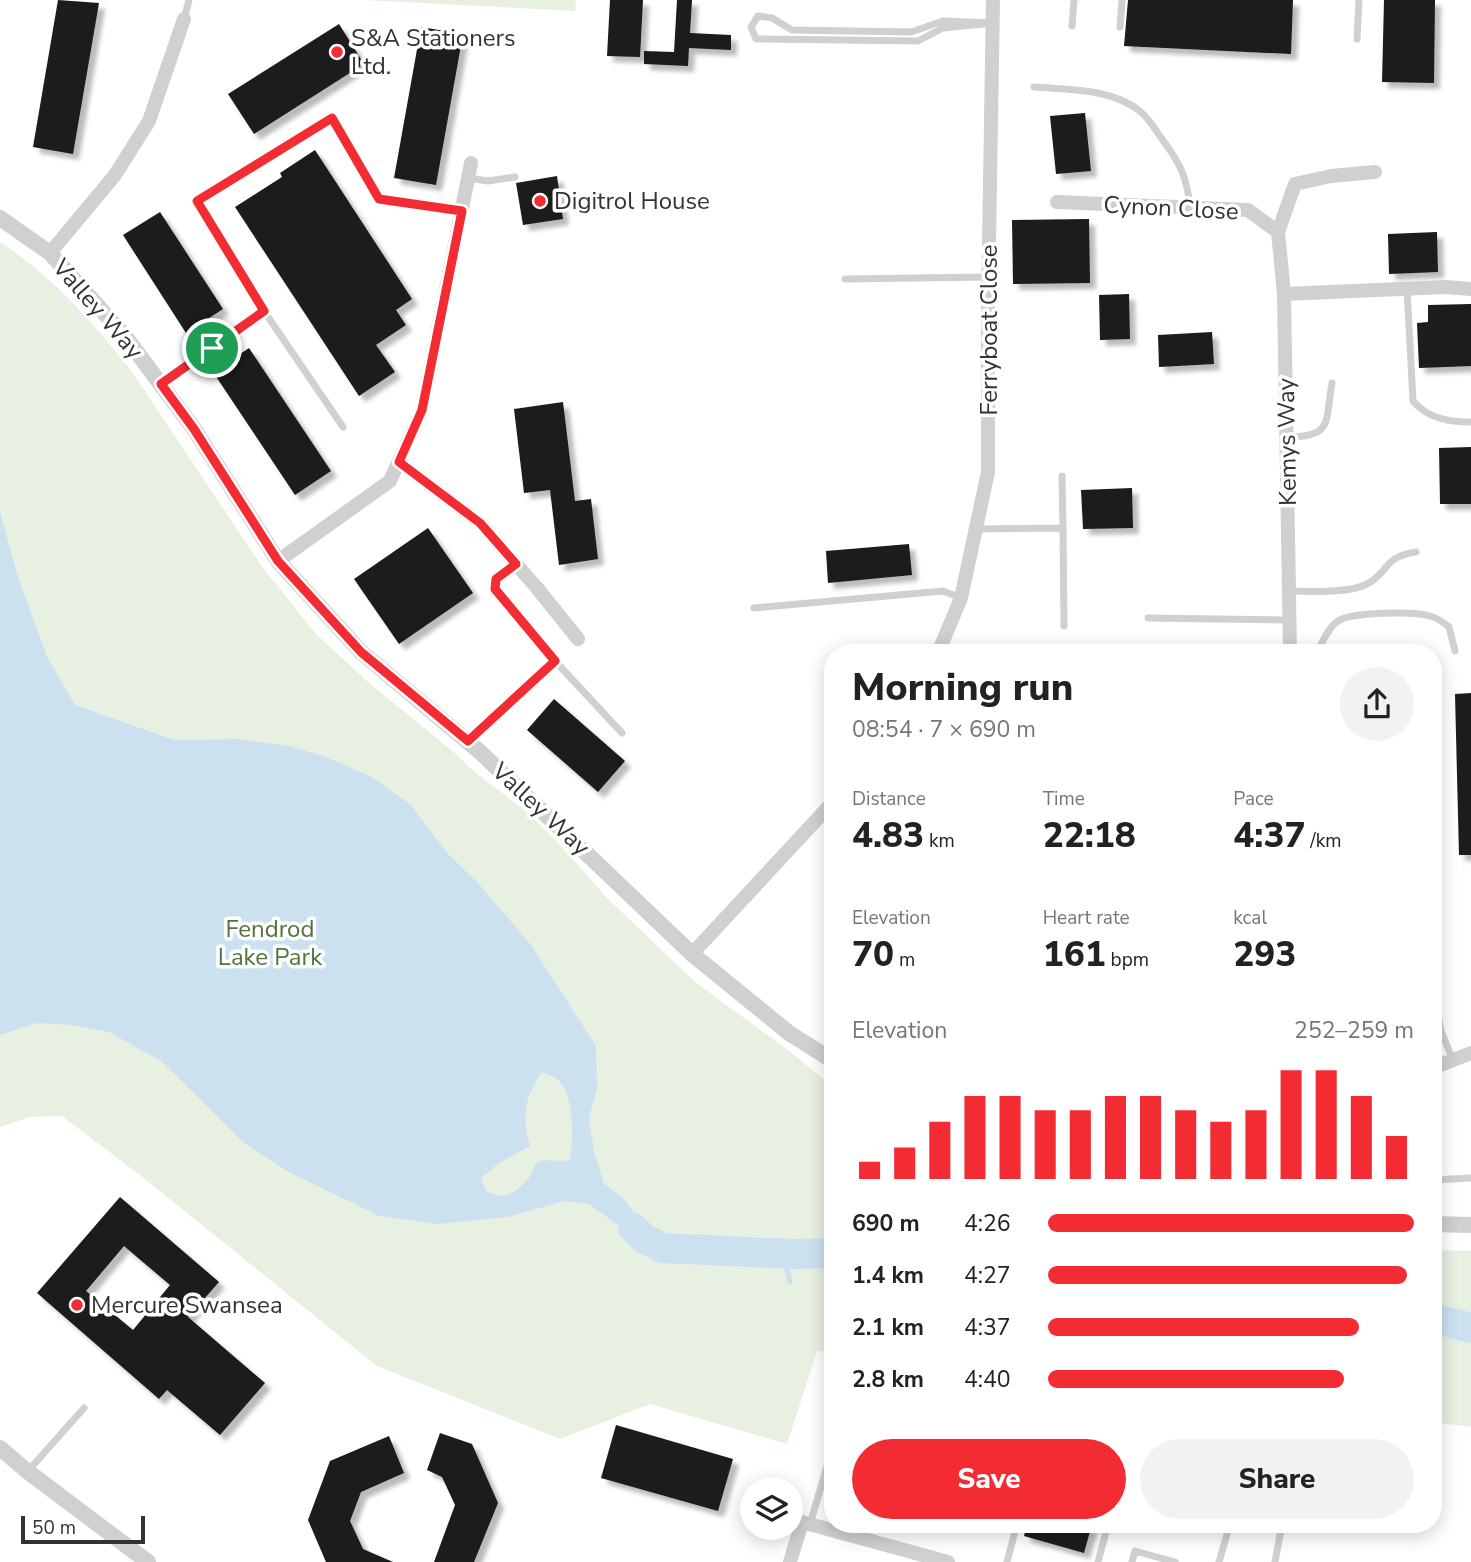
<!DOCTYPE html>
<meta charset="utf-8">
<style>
body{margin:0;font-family:"Nunito Sans",sans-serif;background:#f2f2f2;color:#222;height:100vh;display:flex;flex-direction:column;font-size:26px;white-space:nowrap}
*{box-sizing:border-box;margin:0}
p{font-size:23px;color:#767676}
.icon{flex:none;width:38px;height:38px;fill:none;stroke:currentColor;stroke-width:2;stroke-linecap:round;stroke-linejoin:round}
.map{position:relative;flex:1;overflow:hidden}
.side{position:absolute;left:824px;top:644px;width:618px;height:889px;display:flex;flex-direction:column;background:#fff;border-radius:28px;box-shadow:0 4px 18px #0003}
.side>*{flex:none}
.buttons{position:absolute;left:740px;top:1477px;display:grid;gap:14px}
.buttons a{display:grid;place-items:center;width:63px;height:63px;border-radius:50%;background:#fff;box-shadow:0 4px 18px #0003;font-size:35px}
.scale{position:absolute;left:21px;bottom:18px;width:124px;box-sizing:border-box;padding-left:7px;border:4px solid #333;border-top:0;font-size:19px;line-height:24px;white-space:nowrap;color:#333;-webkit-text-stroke:5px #fff;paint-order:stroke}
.pin{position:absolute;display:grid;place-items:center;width:60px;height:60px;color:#fff;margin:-30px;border:4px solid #fff;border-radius:50%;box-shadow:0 2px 7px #0007}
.round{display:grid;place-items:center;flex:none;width:74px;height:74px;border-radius:37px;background:#f2f2f2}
.overview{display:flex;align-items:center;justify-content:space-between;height:119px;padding:0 28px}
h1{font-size:38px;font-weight:800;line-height:52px}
.figures{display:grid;grid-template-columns:repeat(3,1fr);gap:10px;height:119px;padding:7px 28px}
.figures div{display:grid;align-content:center}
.figures b{font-size:35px;font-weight:800}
.figures small{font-size:19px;font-weight:400}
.figures p{font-size:19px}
.chart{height:196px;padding:14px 28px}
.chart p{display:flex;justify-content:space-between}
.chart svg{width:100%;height:126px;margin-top:7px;stroke:#f32c34;stroke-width:6}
.primary-button{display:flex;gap:14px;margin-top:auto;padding:14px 28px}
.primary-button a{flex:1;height:80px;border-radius:42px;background:#f32c34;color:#fff;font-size:28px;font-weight:800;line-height:80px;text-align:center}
.primary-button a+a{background:#f2f2f2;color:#222}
ul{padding:0 28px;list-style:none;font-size:23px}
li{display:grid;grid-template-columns:112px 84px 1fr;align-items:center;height:52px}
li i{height:18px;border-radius:9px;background:#f32c34}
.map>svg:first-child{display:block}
.green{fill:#e8f0e1}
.water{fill:#cce1f0;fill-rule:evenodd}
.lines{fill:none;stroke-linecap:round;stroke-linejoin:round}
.stream{stroke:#cce1f0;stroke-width:5}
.river{stroke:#cce1f0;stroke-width:30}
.building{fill:#1a1a1a;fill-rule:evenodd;filter:url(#shadow)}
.service{stroke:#d0d0d0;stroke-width:7}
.minor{stroke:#d0d0d0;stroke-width:14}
.tertiary{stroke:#d0d0d0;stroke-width:16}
.route-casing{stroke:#fff;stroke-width:14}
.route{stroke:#f32c34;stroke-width:9}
.poi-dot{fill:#f32c34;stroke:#fff;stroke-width:2.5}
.labels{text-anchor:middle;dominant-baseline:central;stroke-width:7;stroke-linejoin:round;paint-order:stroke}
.poi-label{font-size:24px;fill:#333;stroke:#fff;text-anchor:start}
.street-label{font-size:24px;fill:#333;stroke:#fff}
.park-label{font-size:24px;fill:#54733b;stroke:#fff}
</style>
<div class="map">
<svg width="1471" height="1562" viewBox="0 0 1471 1562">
<defs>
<filter id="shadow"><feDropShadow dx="6" dy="6" stdDeviation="2" flood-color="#0004"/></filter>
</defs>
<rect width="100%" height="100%" fill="#fff"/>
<path class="green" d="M365,0H576L575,11Z
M0,242C52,276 92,321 130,369L263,568L316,634L369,683L456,754L472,770L527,812L563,848L606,897L695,982L792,1053L822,1078L833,1084V1352L817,1351L787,1444L650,1404L560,1439L377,1366L141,1176L62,1116L29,1117L0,1127Z
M1433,1250L1471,1251V1427L1433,1422Z"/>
<path class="water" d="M0,512L18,577L47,657L75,705L174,740L238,739L289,746L323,756L370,776L410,804L449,855L478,883L531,945L596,1046L597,1089L589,1118L594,1151L604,1184L623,1198L637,1217L633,1228L626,1231L589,1204L564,1201L508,1217L438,1224L379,1216L287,1171L243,1142L161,1061L109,1032L71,1025L37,1023L0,1035ZM542,1072C546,1074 553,1076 557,1079C575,1093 573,1140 570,1159C560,1165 547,1156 537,1163C533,1166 532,1173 529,1178C516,1193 504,1201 486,1191L481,1178L499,1163L530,1146C522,1114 524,1099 542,1072Z"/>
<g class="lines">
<path class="stream" d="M775,1253L787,1269L790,1282"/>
<path class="river" d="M633,1228L645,1239L663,1248L792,1254L833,1253
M1433,1318L1471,1328"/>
</g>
<path class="building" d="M58,0L99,3L73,154L33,147Z
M610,0H643L640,57L607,56Z
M677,0H692L690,33L731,35V50L689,48L688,66L644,64V51L674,52Z
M1128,0H1293L1291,54L1124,46Z
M1384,0H1435L1434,83L1382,82Z
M339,24L364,64L254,134L228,94Z
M421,27L463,34L436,185L394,178Z
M1085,113L1091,171L1056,174L1050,116Z
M315,150L412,299L396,310L406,325L376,345L395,372L359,396L235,207L282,177L280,173Z
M557,176L563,219L523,225L516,183Z
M160,212L223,309L186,333L123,235Z
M1089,219L1090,283L1013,284L1012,220Z
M1437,232L1438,272L1389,274L1388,234Z
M1129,294L1130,339L1100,340L1099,295Z
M1471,304V366L1419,368L1417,323L1428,322V305Z
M1212,332L1214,364L1159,367L1158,335Z
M249,348L331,471L295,495L213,372Z
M563,402L575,501L591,499L598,559L559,565L550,490L524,493L514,409Z
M1471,447V504H1440L1439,448Z
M1132,488L1133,528L1083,529L1081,490Z
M428,528L473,593L399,644L354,579Z
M909,544L912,575L828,583L826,551Z
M1471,693V855H1459L1455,694Z
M554,699L625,761L598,792L527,730Z
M120,1197L219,1282L188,1317L265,1383L220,1435L167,1390L159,1399L37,1293ZM124,1246L170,1285L133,1330L86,1291Z
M616,1425L733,1459L718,1511L601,1478Z
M440,1433L472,1444L498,1503L474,1562H434L455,1505L442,1477L427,1470Z
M389,1436L404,1473L361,1492L350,1521L363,1549L393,1562H326L308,1520L330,1461Z
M1027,1524H1092L1084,1553L1024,1536Z"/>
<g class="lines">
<path class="service" d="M758,16L772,18L792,30L911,32L943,21L993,23L943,28L918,41L756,39L751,27Z
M184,19L189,0
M1072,26L1074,0
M1120,27L1122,0
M1357,39L1359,0
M1034,87C1070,90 1114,88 1142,113C1150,120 1156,131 1162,139C1180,163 1187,177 1190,207
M468,178L488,181L515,177
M845,279L988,277
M1407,289L1413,401C1428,419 1450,422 1471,422
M161,383L264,311
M343,427L264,311L197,201L332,118L379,199L461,211
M1287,437C1333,437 1325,423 1332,383
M1062,476L1063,528
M978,529L1063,528L1064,626
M1289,591C1311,591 1347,594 1367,584C1390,572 1382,557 1416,552
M754,608L943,591L961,598
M1148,618L1289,620
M1290,652H1316C1324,642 1327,628 1338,621C1351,612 1414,611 1430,616C1437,618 1443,622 1449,627L1455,651
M1316,652L1393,650
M555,661L622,733
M469,741L555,661L495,589L496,579L516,564
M1433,952L1437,1010L1441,1031L1453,1060
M1433,1180L1471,1178
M28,1471L84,1408
M810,1524L831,1453
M1007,1562L1017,1524
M1098,1562L1108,1524
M1132,1562L1135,1551L1175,1562
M1219,1562L1230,1524
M1275,1562L1282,1524"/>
<path class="minor" d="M1057,202L1248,210L1278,232
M50,253L115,175L149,121L184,19
M1284,294L1446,287L1471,289
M399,462L480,523L537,588L578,639
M278,561L390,481L422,410L471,163
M938,653L961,598L988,472V305L993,0
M1290,653L1284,294L1278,232L1295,184L1331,176L1375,172
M692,954L833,802
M1433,1068L1471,1053
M790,1562L802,1522L948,1562"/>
<path class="tertiary" d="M0,218L50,253L124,335L194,429L278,561L361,652L479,751L692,954L789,1033L833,1061
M1433,1224L1471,1225
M0,1448L27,1471L148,1562"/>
</g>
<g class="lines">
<g class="route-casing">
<path id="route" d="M332,118L379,199L462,211L422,410L399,462L480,523L516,564L496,579L495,589L555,661L468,741L361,652L278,561L194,429L161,384L264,311L197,201Z"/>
</g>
<use href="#route" class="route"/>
</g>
<g class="poi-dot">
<circle cx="337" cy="52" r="7"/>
<circle cx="540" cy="201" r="7"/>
<circle cx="77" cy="1305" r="7"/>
</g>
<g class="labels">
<g class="poi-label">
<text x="351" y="38">S&amp;A Stationers<tspan x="351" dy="28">Ltd.</tspan></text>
<text x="554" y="201">Digitrol House</text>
<text x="91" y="1305">Mercure Swansea</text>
</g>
<g class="street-label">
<text transform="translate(1171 208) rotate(3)">Cynon Close</text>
<text transform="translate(98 309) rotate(49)">Valley Way</text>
<text transform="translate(989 330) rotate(-90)">Ferryboat Close</text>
<text transform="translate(1287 442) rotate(-91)">Kemys Way</text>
<text transform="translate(541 809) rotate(43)">Valley Way</text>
</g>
<g class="park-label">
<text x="270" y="929">Fendrod<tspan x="270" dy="28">Lake Park</tspan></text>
</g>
</g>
</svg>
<div class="buttons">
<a><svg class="icon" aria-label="layers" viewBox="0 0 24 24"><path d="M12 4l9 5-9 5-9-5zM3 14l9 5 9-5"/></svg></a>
</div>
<div class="scale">50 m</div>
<div class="pin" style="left:212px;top:348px;background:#1e9e55"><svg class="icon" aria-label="arrive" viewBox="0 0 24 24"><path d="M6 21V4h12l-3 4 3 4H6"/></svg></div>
<section class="side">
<div class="overview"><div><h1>Morning run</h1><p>08:54 · 7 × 690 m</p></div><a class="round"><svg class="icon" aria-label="share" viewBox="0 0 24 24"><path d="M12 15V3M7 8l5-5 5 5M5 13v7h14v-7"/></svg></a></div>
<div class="figures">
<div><p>Distance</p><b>4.83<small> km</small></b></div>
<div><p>Time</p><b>22:18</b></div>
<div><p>Pace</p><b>4:37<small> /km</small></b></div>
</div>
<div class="figures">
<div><p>Elevation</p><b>70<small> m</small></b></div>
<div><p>Heart rate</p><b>161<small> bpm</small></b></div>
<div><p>kcal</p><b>293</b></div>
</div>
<div class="chart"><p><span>Elevation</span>252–259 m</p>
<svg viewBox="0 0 160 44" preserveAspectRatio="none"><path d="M5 44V38M15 44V33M25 44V24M35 44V15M45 44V15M55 44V20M65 44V20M75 44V15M85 44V15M95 44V20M105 44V24M115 44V20M125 44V6M135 44V6M145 44V15M155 44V29"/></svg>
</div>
<ul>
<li><b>690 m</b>4:26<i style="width:100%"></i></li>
<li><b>1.4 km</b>4:27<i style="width:98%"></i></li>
<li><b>2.1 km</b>4:37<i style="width:85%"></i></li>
<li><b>2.8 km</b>4:40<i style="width:81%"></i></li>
</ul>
<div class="primary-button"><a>Save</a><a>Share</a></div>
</section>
</div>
